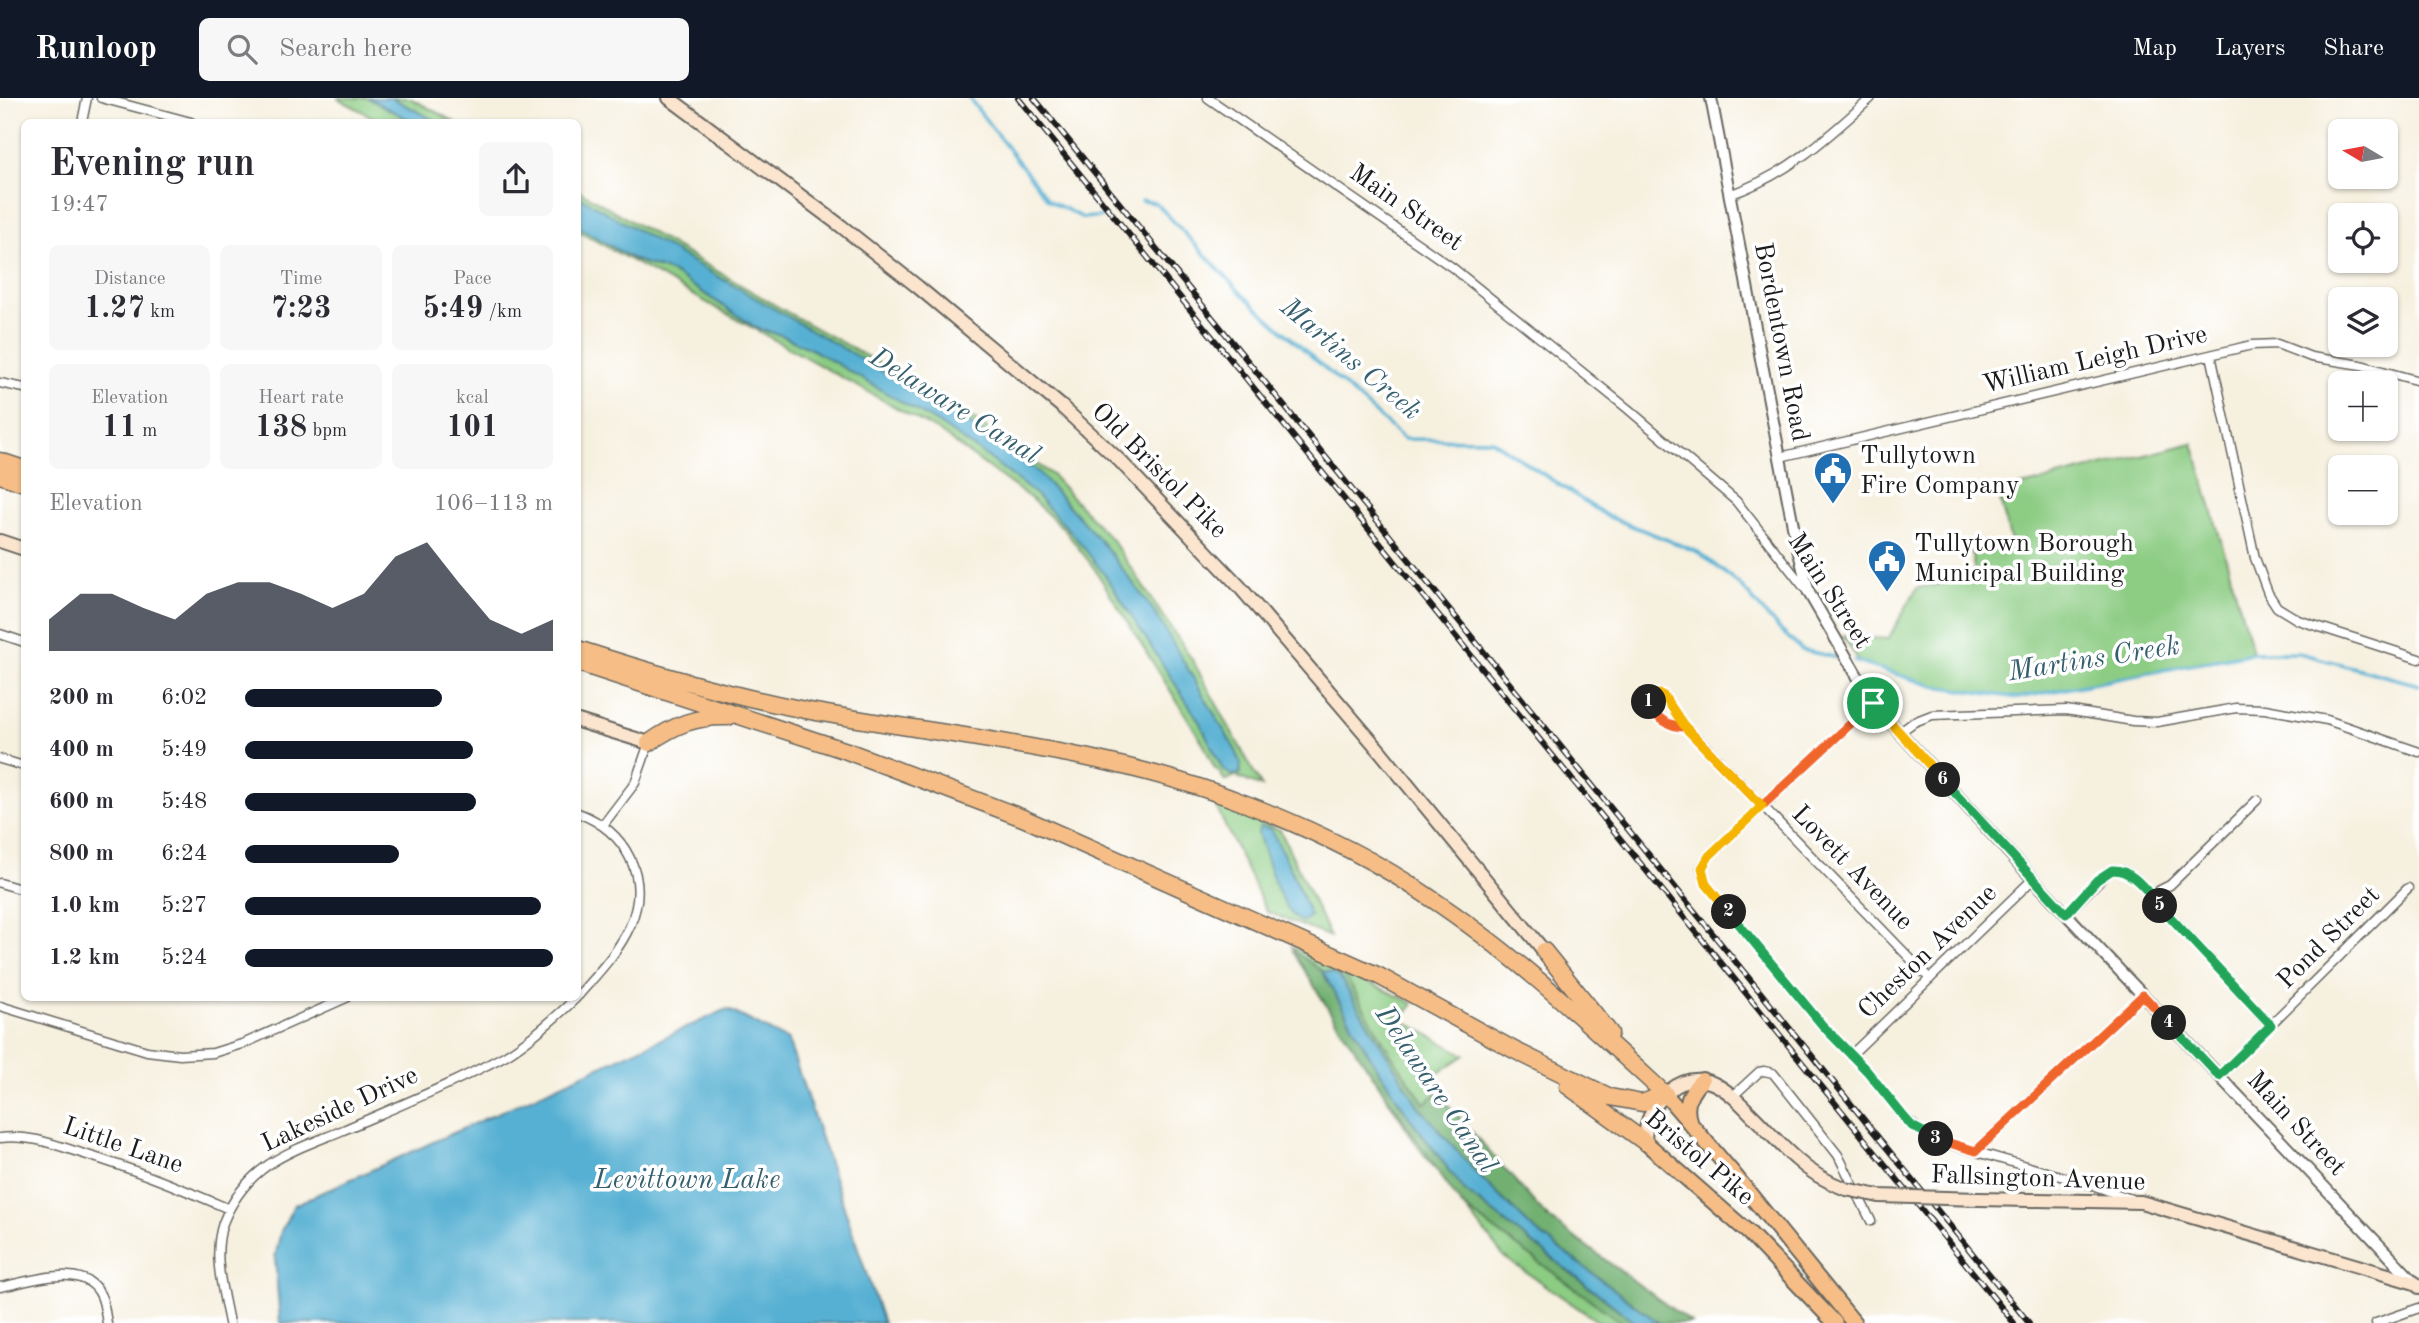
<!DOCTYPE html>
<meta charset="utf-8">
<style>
body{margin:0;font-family:"Old Standard TT",serif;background:#f7f7f7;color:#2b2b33;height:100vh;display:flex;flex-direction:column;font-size:26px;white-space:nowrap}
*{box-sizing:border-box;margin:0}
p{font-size:23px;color:#7c7c81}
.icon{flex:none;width:38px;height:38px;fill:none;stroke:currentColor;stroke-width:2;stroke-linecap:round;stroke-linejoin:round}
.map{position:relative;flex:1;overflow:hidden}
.panel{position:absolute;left:21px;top:21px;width:560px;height:882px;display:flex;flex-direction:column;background:#fff;border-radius:10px;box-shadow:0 2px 5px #0004}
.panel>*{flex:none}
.needle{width:46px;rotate:280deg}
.tools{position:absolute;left:2328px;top:21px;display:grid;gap:14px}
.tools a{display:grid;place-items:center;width:70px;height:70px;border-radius:10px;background:#fff;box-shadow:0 2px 5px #0004;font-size:35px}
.pin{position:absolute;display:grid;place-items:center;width:60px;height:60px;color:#fff;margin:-30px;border:4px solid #fff;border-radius:50%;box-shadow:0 2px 7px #0007}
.km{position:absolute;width:35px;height:35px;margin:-18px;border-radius:50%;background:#222;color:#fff;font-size:19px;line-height:35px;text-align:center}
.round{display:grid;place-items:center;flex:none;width:74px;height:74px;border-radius:10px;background:#f7f7f7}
.headline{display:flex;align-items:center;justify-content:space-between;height:119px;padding:0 28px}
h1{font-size:38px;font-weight:700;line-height:52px}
.figures{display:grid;grid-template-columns:repeat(3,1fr);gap:10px;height:119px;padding:7px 28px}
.figures div{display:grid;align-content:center;border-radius:10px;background:#f7f7f7;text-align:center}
.figures b{font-size:30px;font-weight:700}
.figures small{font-size:19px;font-weight:400}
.figures p{font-size:19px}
.chart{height:196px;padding:14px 28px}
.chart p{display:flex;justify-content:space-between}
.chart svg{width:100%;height:126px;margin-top:7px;fill:#111827;opacity:.7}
ul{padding:0 28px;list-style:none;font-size:23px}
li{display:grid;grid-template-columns:112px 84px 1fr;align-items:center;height:52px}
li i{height:18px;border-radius:9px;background:#111827}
header{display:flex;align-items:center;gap:42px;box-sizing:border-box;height:98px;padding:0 35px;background:#111827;color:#fff}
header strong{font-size:33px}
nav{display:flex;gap:38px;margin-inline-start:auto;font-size:24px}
.search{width:490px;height:63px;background:#f7f7f7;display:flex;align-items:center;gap:18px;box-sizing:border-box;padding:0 24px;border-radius:10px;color:#7c7c81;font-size:26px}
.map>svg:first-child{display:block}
.green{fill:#8ccc83;stroke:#547450;stroke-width:2}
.forest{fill:#71b071;stroke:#466646;stroke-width:2}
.water{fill:#56b0d3;stroke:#396678;stroke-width:2}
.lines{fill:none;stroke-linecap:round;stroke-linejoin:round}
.stream{stroke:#56b0d3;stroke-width:3.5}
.minor-casing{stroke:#686660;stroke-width:11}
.tertiary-casing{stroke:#686660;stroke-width:14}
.secondary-casing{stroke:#686660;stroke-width:16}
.trunk-casing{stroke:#686660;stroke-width:18}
.motorway-casing{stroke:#686660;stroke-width:19}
.minor{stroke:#fff;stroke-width:8}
.tertiary{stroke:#fff;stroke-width:10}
.secondary{stroke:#fbe5cf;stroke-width:12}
.trunk{stroke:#f6be86;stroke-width:14}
.motorway{stroke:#f6be86;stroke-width:16}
.rail-casing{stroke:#1c1c1c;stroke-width:6}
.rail{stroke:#fff;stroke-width:3.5;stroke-dasharray:10;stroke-linecap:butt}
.secondary-bridge-casing{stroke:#686660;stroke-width:16;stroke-linecap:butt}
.secondary-bridge{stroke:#fbe5cf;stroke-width:12}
.split-1-casing{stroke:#fff;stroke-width:14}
.split-2-casing{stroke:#fff;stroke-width:14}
.split-3-casing{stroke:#fff;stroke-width:14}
.split-4-casing{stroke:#fff;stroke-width:14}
.split-5-casing{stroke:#fff;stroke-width:14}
.split-6-casing{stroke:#fff;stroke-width:14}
.split-7-casing{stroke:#fff;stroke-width:14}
.split-1{stroke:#f0652b;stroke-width:9}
.split-2{stroke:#f5b400;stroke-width:9}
.split-3{stroke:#22a559;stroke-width:9}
.split-4{stroke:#f0652b;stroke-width:9}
.split-5{stroke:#22a559;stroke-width:9}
.split-6{stroke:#22a559;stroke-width:9}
.split-7{stroke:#f5b400;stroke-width:9}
.labels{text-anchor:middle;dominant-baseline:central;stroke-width:7;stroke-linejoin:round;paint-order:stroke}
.street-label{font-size:26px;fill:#1c1c1c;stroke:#fff}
.poi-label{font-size:26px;fill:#1c1c1c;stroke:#fff;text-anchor:start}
.water-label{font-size:28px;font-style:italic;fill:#365f6e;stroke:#fff}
</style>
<header>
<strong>Runloop</strong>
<div class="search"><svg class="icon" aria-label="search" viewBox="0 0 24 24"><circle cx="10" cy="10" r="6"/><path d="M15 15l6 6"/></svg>Search here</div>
<nav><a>Map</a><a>Layers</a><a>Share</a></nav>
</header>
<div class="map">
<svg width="2419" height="1225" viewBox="0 0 2419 1225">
<rect width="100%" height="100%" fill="#fff"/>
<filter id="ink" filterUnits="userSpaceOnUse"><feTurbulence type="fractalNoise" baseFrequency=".0143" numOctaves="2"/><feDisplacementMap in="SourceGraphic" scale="14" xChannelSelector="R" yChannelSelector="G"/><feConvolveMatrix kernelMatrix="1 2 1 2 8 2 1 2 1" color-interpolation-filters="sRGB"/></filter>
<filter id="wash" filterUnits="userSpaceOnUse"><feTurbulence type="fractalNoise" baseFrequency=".00686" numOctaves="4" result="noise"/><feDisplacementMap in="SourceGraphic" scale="28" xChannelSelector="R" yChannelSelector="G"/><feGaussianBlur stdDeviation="1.57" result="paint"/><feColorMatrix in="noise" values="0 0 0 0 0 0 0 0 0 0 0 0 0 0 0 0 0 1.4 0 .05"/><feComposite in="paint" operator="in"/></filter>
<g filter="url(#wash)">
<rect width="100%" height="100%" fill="#f6f0df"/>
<path class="green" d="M337,0H410L455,24H382Z
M578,92L787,214L954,307L1052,377L1113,443L1193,563L1262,689L1235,678L1225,683L1218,672L1215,671L1203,645L1094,470L1063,430L1030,400L938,333L578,133Z
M2193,345L2253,555L2018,600L1934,588L1859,564L1843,538L1888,541L1917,490L1976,480L1971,454L2011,444L1998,394Z
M1214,705L1280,732L1330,839L1267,814Z
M1292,849L1413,905L1408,914L1395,918L1465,957L1434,978L1432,988L1438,995L1436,996L1519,1094L1588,1154L1685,1225H1600L1504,1159L1418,1049Z"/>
<path class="forest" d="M1292,852L1322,873L1370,958L1408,1017L1465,1093L1636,1225H1622L1461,1107L1334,920Z
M1336,876L1345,877L1389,953L1424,1005L1438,995L1547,1119L1691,1225H1659L1533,1131L1478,1077L1419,1009Z"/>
<path class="water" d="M368,0H392L438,24H413Z
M578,98L926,298L957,317L1037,373L1105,448L1154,513L1236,653L1241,666L1240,676L1231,677L1222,670L1199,623L1105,477L1072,435L1036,397L989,360L939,326L813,252L781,237L758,231L673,175L635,162L578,129Z
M1260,728L1271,731L1292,774L1310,818L1303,824C1280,817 1266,757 1258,735Z
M1322,873L1336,876L1342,883L1419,1009L1478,1077L1533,1131L1659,1225H1636L1465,1093L1408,1017L1370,958Z
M727,911L788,942L883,1225H280L275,1159L281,1133L294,1107Z"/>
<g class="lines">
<path class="stream" d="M969,0L1048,102L1083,120L1105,118
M1142,103L1156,105L1242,196L1404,341L1491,342L1607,418L1698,454L1739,486L1777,529L1802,552L1843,561
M1854,563L1934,588L2018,600L2253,555H2299L2419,587"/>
</g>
</g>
<g filter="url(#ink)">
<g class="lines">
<g class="minor-casing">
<path id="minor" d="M101,0L191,24
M1208,0L1453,170L1628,311L1736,403L1807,493
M82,24L87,0
M1729,97C1787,77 1826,41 1871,0
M2211,257L2255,460L2268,495L2277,509L2298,522L2419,561
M0,285L24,290
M1780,359L2252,247L2277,246L2311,259L2361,267L2419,283
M0,536L24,544
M1873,605L1709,758L1701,770L1706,786L1823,928L1867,973L1904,1019L1923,1035L1949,1046L2095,1088L2131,1101
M1685,629L1664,598L1659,596L1653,597L1649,603C1652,619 1669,629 1685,629L1700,643L1930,881
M1899,635L1914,624L1932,617L2066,612L2133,623L2157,624L2236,610L2265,611L2327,622L2419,654
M0,661L24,668
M578,715C626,733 651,779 630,828C618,855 596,877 578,898
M603,727L635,685L649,645
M0,785L24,792
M2150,797L2170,787L2257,702
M2066,816L2108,774C2119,769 2126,774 2135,780L2271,927
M0,908L147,953L180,957L213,955L245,945L346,900
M1851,957L2033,781
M2219,978L2408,790
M1733,998L1759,974L1764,973L1773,975L1838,1057L1871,1123
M0,1040C29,1036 56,1047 84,1056C134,1071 181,1090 229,1111
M1976,1053L2143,897
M0,1189C29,1184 85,1162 101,1198C105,1206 105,1216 107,1225
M229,1225C223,1192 212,1158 223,1125C232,1102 248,1081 268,1067C290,1052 317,1043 341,1033C396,1009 453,986 506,957C532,941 554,921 576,900
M2376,1225L2419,1210"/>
</g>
<g class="tertiary-casing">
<path id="tertiary" d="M1711,0L1795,438L1809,495L1873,605L2033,781L2415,1185"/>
</g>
<g class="secondary-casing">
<path id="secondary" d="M669,0L841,128L918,189L1061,308L1120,363L1239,488L1380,653L1544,853
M0,443L24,451
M578,623L649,645
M1645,1044C1645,1023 1652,1007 1669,993C1704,965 1730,995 1754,1019C1768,1033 1781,1048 1796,1061C1811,1075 1827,1084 1846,1091
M1979,1101L2141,1104L2415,1185L2419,1189"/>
</g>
<g class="trunk-casing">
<path id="trunk" d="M1665,996L1731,1073L1854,1225
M1690,1025C1683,1008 1690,993 1702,982
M1645,1044L1749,1135L1835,1225"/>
</g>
<g class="motorway-casing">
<path id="motorway" d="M0,363L24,371
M0,377L24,385
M578,551C652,575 727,597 805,612C950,639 1102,650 1241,704C1307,729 1371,759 1429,799C1515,856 1590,927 1665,996L1642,1005L1610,999L1514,952L1379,878L1023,720L847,653L578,565
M649,645C674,627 696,618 728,619
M1544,853L1610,935
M1568,988L1645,1044"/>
</g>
<use href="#minor" class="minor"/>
<use href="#tertiary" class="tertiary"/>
<use href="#secondary" class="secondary"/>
<use href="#trunk" class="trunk"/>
<use href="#motorway" class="motorway"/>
<g class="rail-casing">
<path id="rail" d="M1018,0L2014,1225
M1034,0L2029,1225"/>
</g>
<use href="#rail" class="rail"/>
<g class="secondary-bridge-casing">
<path id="secondary-bridge" d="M1846,1091L1879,1098L1979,1101"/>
</g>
<use href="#secondary-bridge" class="secondary-bridge"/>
</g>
</g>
<g class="lines" filter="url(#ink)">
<g class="split-1-casing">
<path id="split-1" d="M1649,604C1652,619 1670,629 1685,629L1762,708L1873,605"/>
</g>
<g class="split-2-casing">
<path id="split-2" d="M1649,604L1653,597L1660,596L1664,598L1685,629L1762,708L1709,758L1702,770L1706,786L1729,814"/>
</g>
<g class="split-3-casing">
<path id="split-3" d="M1729,814L1823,928L1867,973L1904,1019L1912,1028L1936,1041"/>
</g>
<g class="split-4-casing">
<path id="split-4" d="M1936,1041L1976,1053L2143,897L2169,925"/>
</g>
<g class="split-5-casing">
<path id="split-5" d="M2160,808L2271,927L2219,978L2169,925"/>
</g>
<g class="split-6-casing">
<path id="split-6" d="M1943,682L2066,816L2097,782L2112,772C2133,771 2147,794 2160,808"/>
</g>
<g class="split-7-casing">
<path id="split-7" d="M1873,605L1943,682"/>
</g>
<use href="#split-1" class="split-1"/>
<use href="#split-2" class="split-2"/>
<use href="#split-3" class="split-3"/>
<use href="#split-4" class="split-4"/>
<use href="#split-5" class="split-5"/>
<use href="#split-6" class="split-6"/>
<use href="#split-7" class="split-7"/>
</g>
<defs>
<g id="civic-pin" transform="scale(2.0125)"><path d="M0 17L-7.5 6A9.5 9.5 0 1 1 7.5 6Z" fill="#1f6fb2" stroke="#fff"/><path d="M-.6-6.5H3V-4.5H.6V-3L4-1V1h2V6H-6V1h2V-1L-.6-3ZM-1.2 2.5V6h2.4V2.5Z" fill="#fff"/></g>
</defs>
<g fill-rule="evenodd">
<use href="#civic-pin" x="1833" y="373"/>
<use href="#civic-pin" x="1887" y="461"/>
</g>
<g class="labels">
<g class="street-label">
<text transform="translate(1406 110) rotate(35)">Main Street</text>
<text transform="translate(1781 244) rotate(79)">Bordentown Road</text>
<text transform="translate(2095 262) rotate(-13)">William Leigh Drive</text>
<text transform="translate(1159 373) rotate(45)">Old Bristol Pike</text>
<text transform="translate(1829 493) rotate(57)">Main Street</text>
<text transform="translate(1852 770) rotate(46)">Lovett Avenue</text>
<text transform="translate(2329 840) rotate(-45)">Pond Street</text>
<text transform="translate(1928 854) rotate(-44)">Cheston Avenue</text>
<text transform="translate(340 1012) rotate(-25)">Lakeside Drive</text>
<text transform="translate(2296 1026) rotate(47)">Main Street</text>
<text transform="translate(123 1048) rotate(19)">Little Lane</text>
<text transform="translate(1699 1060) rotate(40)">Bristol Pike</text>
<text transform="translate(2038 1081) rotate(2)">Fallsington Avenue</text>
</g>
<g class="poi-label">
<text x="1860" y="358">Tullytown<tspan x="1860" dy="30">Fire Company</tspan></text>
<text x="1914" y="446">Tullytown Borough<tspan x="1914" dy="30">Municipal Building</tspan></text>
</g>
<g class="water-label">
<text transform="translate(1350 262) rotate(40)">Martins Creek</text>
<text transform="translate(954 309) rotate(32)">Delaware Canal</text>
<text transform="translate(2094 562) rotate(-9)">Martins Creek</text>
<text transform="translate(1435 992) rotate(56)">Delaware Canal</text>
<text x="687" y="1083">Levittown Lake</text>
</g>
</g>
</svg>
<div class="tools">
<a><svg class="needle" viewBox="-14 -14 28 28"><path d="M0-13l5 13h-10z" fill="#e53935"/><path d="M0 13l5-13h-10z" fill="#7c7c81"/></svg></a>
<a><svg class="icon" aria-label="locate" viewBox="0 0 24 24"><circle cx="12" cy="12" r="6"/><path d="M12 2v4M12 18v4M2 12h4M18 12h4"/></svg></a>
<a><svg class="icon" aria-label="layers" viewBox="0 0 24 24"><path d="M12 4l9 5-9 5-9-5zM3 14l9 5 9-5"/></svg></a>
<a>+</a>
<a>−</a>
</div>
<div class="pin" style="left:1873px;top:605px;background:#1e9e55"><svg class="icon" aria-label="arrive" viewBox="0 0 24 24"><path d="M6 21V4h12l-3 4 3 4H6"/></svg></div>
<b class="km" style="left:1649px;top:604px">1</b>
<b class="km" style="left:1729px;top:814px">2</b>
<b class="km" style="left:1936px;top:1041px">3</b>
<b class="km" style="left:2169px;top:925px">4</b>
<b class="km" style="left:2160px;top:808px">5</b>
<b class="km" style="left:1943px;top:682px">6</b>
<section class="panel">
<div class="headline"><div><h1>Evening run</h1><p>19:47</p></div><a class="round"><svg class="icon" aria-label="share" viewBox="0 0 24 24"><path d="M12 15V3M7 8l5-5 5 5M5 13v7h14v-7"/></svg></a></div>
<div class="figures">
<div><p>Distance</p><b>1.27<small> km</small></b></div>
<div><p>Time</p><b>7:23</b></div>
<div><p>Pace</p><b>5:49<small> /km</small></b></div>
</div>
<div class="figures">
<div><p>Elevation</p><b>11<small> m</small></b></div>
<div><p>Heart rate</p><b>138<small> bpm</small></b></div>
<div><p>kcal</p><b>101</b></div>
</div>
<div class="chart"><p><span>Elevation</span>106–113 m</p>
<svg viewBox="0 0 160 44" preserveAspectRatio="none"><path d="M0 44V33L10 24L20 24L30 29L40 33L50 24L60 20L70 20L80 24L90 29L100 24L110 11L120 6L130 20L140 33L150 38L160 33V44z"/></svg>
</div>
<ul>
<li><b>200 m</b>6:02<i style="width:64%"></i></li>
<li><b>400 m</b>5:49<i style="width:74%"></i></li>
<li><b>600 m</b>5:48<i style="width:75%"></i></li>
<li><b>800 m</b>6:24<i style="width:50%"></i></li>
<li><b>1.0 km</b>5:27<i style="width:96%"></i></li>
<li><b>1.2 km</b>5:24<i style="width:100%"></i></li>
</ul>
</section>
</div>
